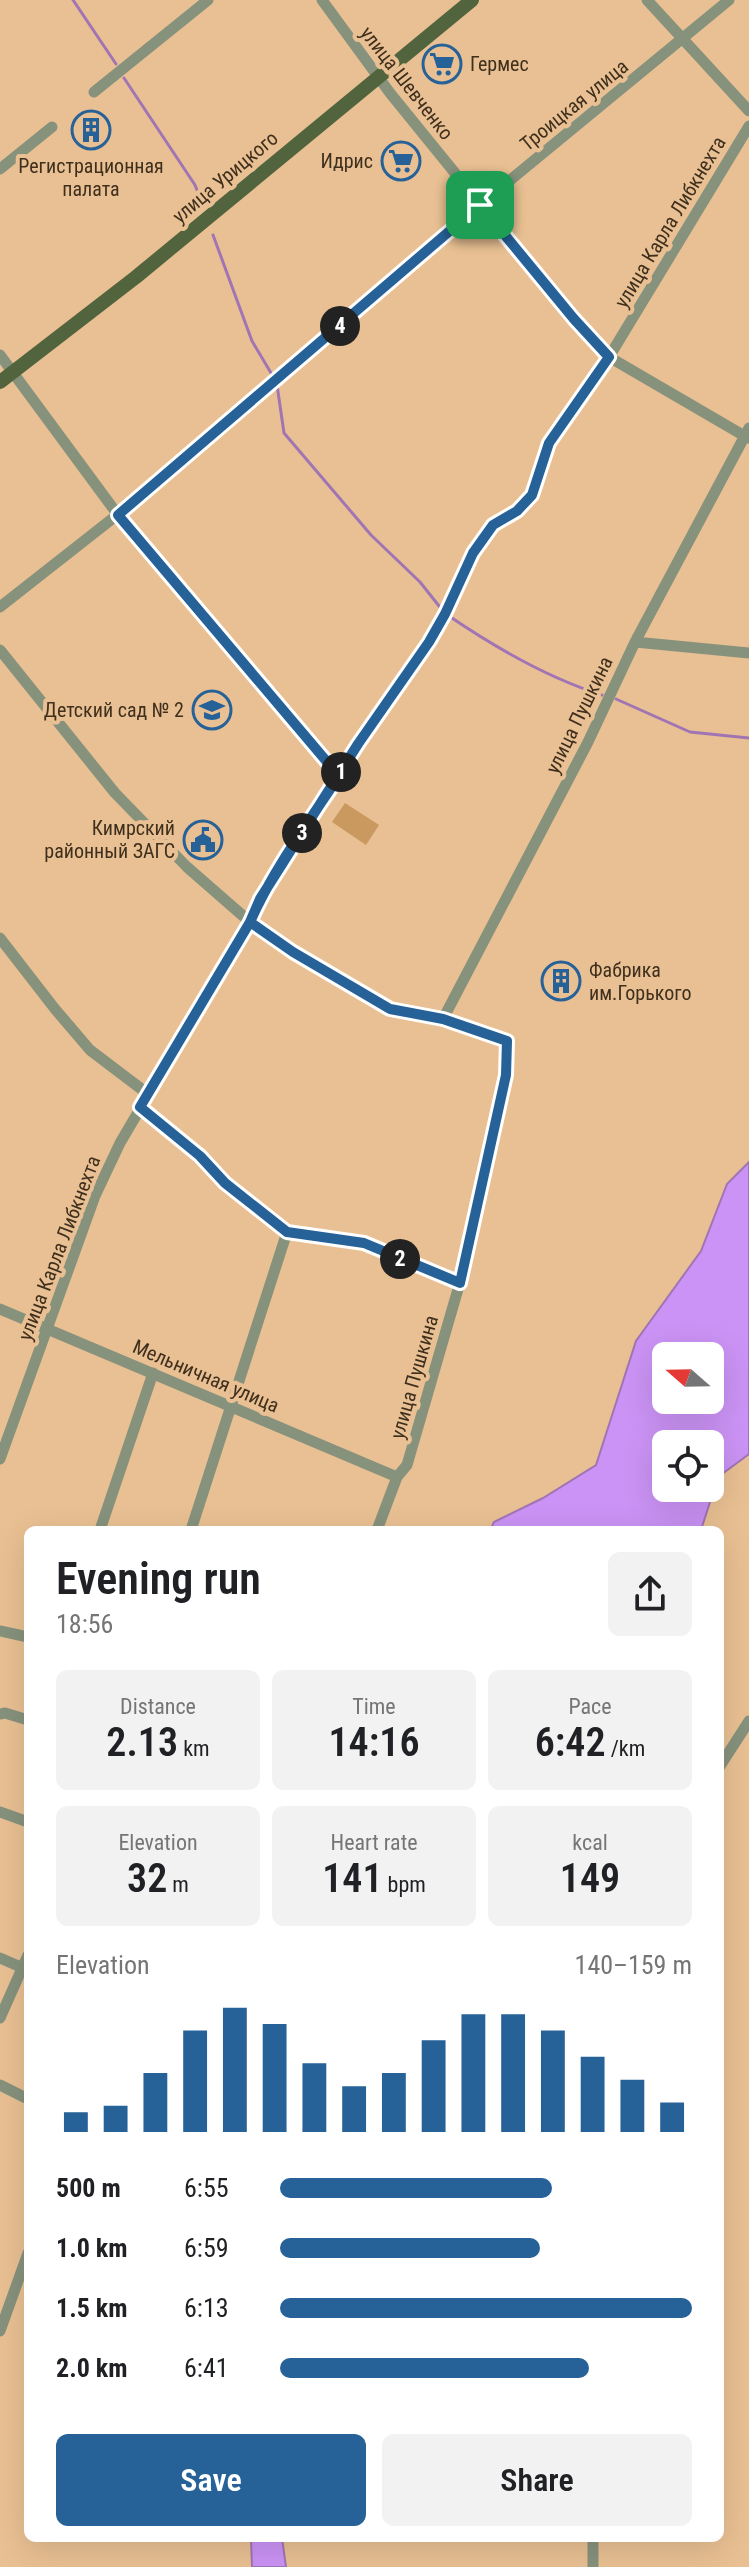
<!DOCTYPE html>
<meta charset="utf-8">
<style>
body{margin:0;font-family:"Roboto Condensed",sans-serif;background:#f2f2f2;color:#202124;height:100vh;display:flex;flex-direction:column;font-size:30px;white-space:nowrap}
*{box-sizing:border-box;margin:0}
p{font-size:26px;color:#757577}
.icon{flex:none;width:44px;height:44px;fill:none;stroke:currentColor;stroke-width:2;stroke-linecap:round;stroke-linejoin:round}
.map{position:relative;flex:1;overflow:hidden}
.details{position:absolute;left:24px;top:1526px;width:700px;height:1016px;display:flex;flex-direction:column;background:#fff;border-radius:12px;box-shadow:0 8px 32px #0002}
.details>*{flex:none}
.needle{width:52px;rotate:290deg}
.buttons{position:absolute;left:652px;top:1342px;display:grid;gap:16px}
.buttons a{display:grid;place-items:center;width:72px;height:72px;border-radius:12px;background:#fff;box-shadow:0 8px 32px #0002;font-size:40px}
.pin{position:absolute;display:grid;place-items:center;width:68px;height:68px;color:#fff;margin:-34px;border-radius:16px;box-shadow:0 4px 12px #0006}
.km{position:absolute;width:40px;height:40px;margin:-20px;border-radius:50%;background:#222;color:#fff;font-size:22px;line-height:40px;text-align:center}
.round{display:grid;place-items:center;flex:none;width:84px;height:84px;border-radius:12px;background:#f2f2f2}
.overview{display:flex;align-items:center;justify-content:space-between;height:136px;padding:0 32px}
h1{font-size:44px;font-weight:600;line-height:60px}
.figures{display:grid;grid-template-columns:repeat(3,1fr);gap:12px;height:136px;padding:8px 32px}
.figures div{display:grid;align-content:center;border-radius:12px;background:#f2f2f2;text-align:center}
.figures b{font-size:40px;font-weight:600}
.figures small{font-size:22px;font-weight:400}
.figures p{font-size:22px}
.chart{height:224px;padding:16px 32px}
.chart p{display:flex;justify-content:space-between}
.chart svg{width:100%;height:144px;margin-top:8px;stroke:#266198;stroke-width:6}
.primary-button{display:flex;gap:16px;margin-top:auto;padding:16px 32px}
.primary-button a{flex:1;height:92px;border-radius:12px;background:#266198;color:#fff;font-size:32px;font-weight:600;line-height:92px;text-align:center}
.primary-button a+a{background:#f2f2f2;color:#202124}
ul{padding:0 32px;list-style:none;font-size:26px}
li{display:grid;grid-template-columns:128px 96px 1fr;align-items:center;height:60px}
li i{height:20px;border-radius:10px;background:#266198}
.map>svg:first-child{display:block}
.green{fill:#c99960}
.water{fill:#cb93f5;stroke:#a175b4;stroke-width:2;fill-rule:evenodd}
.lines{fill:none;stroke-linecap:round;stroke-linejoin:round}
.stream{stroke:#a175b4;stroke-width:3}
.minor{stroke:#87927d;stroke-width:11}
.major{stroke:#51643d;stroke-width:14}
.route-casing{stroke:#fff;stroke-width:16}
.route{stroke:#266198;stroke-width:10}
.labels{text-anchor:middle;dominant-baseline:central;stroke-width:8;stroke-linejoin:round;paint-order:stroke}
.poi-label{font-size:20px;fill:#3f2f1d;stroke:#e9c093;text-anchor:end}
.street-label{font-size:20px;fill:#3f2f1d;stroke:#e9c093}
</style>
<div class="map">
<svg width="749" height="2567" viewBox="0 0 749 2567">
<rect width="100%" height="100%" fill="#e9c093"/>
<path class="green" d="M345,803L379,825L366,845L332,822Z"/>
<path class="water" d="M749,1162V1454L718,1477L701,1530H490L494,1522L543,1498L596,1465L636,1341L701,1251L727,1184ZM710,1356V1400H666V1356ZM710,1444V1488H666V1444Z
M251,2538H282L286,2567H252Z"/>
<g class="lines">
<path class="stream" d="M73,0L116,64
M124,78L195,185L201,200
M213,235L252,341L274,378
M277,385L284,433L371,535L420,582L443,611
M449,616C496,648 548,678 602,695
M616,699L690,732L749,738"/>
<path class="minor" d="M322,0L390,93L554,295L609,357L748,438
M647,0L749,111
M94,92L208,0
M0,169L52,127
M0,355L118,515L339,776
M0,607L126,508L480,205L729,0
M635,642L749,653
M0,650L115,793L187,867L250,922L293,952L390,1009L443,1019L507,1041L506,1075L465,1265L407,1465L397,1477L377,1530
M0,938L55,1009L90,1050L148,1094
M443,1019L588,742L635,642L749,428
M140,1107L200,1156L225,1183L287,1232L364,1243L460,1283
M0,1309L397,1477
M0,1459L95,1196L120,1143L250,922L260,899L358,744L429,642L445,614L473,553L493,525L517,511L532,495L549,443L609,357L749,126
M100,1530L153,1373
M191,1530L287,1232
M0,1631L28,1637
M0,1714L5,1713L28,1720
M720,1766L749,1721
M0,1812L28,1822
M0,1958L23,1968
M0,2018L28,1955
M0,2085L28,2099
M0,2331L28,2253
M593,2567V2538"/>
<path class="major" d="M0,382L136,277L472,0"/>
</g>
<g class="lines">
<g class="route-casing">
<path id="route" d="M480,205L574,319L609,357L549,443L532,495L517,511L493,525L473,553L445,614L429,642L358,744L260,899L250,922L140,1107L200,1156L225,1183L287,1232L364,1243L460,1283L506,1075L507,1041L443,1019L390,1009L293,952L250,922C273,870 308,823 339,776L118,515L480,205"/>
</g>
<use href="#route" class="route"/>
</g>
<defs>
<g id="supermarket-ring" transform="scale(2)"><circle r="9.5" fill="#e9c093" stroke="#266198" stroke-width="1.5"/><path d="M-6-5.5h2.5l.6 2H6L4.5 2H-2.5L-4.4-4H-6ZM-1.5 3.2a1.3 1.3 0 1 0 .1 0ZM3 3.2a1.3 1.3 0 1 0 .1 0Z" fill="#266198"/></g>
<g id="building-ring" transform="scale(2)"><circle r="9.5" fill="#e9c093" stroke="#266198" stroke-width="1.5"/><path d="M-4-6H4V6H1V3H-1V6H-4ZM-2.5-4.3h1.7v1.8h-1.7ZM.8-4.3h1.7v1.8H.8ZM-2.5-1h1.7V.8h-1.7ZM.8-1h1.7V.8H.8Z" fill="#266198"/></g>
<g id="school-ring" transform="scale(2)"><circle r="9.5" fill="#e9c093" stroke="#266198" stroke-width="1.5"/><path d="M0-5L7-2L0 1L-7-2ZM-4 1L0 2.5L4 1V4Q0 6-4 4Z" fill="#266198"/></g>
<g id="civic-ring" transform="scale(2)"><circle r="9.5" fill="#e9c093" stroke="#266198" stroke-width="1.5"/><path d="M-.6-6.5H3V-4.5H.6V-3L4-1V1h2V6H-6V1h2V-1L-.6-3ZM-1.2 2.5V6h2.4V2.5Z" fill="#266198"/></g>
</defs>
<g fill-rule="evenodd">
<use href="#supermarket-ring" x="442" y="64"/>
<use href="#building-ring" x="91" y="130"/>
<use href="#supermarket-ring" x="401" y="161"/>
<use href="#school-ring" x="212" y="710"/>
<use href="#civic-ring" x="203" y="840"/>
<use href="#building-ring" x="561" y="981"/>
</g>
<g class="labels">
<g class="poi-label">
<text x="470" y="64" text-anchor="start">Гермес</text>
<text x="373" y="161">Идрис</text>
<text x="91" y="166" text-anchor="middle">Регистрационная<tspan x="91" dy="23">палата</tspan></text>
<text x="184" y="710">Детский сад № 2</text>
<text x="175" y="828">Кимрский<tspan x="175" dy="23">районный ЗАГС</tspan></text>
<text x="589" y="970" text-anchor="start">Фабрика<tspan x="589" dy="23">им.Горького</tspan></text>
</g>
<g class="street-label">
<text transform="translate(407 83) rotate(52)">улица Шевченко</text>
<text transform="translate(574 105) rotate(-39)">Троицкая улица</text>
<text transform="translate(225 177) rotate(-40)">улица Урицкого</text>
<text transform="translate(670 222) rotate(-59)">улица Карла Либкнехта</text>
<text transform="translate(579 715) rotate(-64)">улица Пушкина</text>
<text transform="translate(59 1248) rotate(-69)">улица Карла Либкнехта</text>
<text transform="translate(206 1376) rotate(23)">Мельничная улица</text>
<text transform="translate(414 1377) rotate(-74)">улица Пушкина</text>
</g>
</g>
</svg>
<div class="buttons">
<a><svg class="needle" viewBox="-14 -14 28 28"><path d="M0-13l5 13h-10z" fill="#e53935"/><path d="M0 13l5-13h-10z" fill="#757577"/></svg></a>
<a><svg class="icon" aria-label="locate" viewBox="0 0 24 24"><circle cx="12" cy="12" r="6"/><path d="M12 2v4M12 18v4M2 12h4M18 12h4"/></svg></a>
</div>
<div class="pin" style="left:480px;top:205px;background:#1e9e55"><svg class="icon" aria-label="arrive" viewBox="0 0 24 24"><path d="M6 21V4h12l-3 4 3 4H6"/></svg></div>
<b class="km" style="left:341px;top:772px">1</b>
<b class="km" style="left:400px;top:1259px">2</b>
<b class="km" style="left:302px;top:833px">3</b>
<b class="km" style="left:340px;top:326px">4</b>
<section class="details">
<div class="overview"><div><h1>Evening run</h1><p>18:56</p></div><a class="round"><svg class="icon" aria-label="share" viewBox="0 0 24 24"><path d="M12 15V3M7 8l5-5 5 5M5 13v7h14v-7"/></svg></a></div>
<div class="figures">
<div><p>Distance</p><b>2.13<small> km</small></b></div>
<div><p>Time</p><b>14:16</b></div>
<div><p>Pace</p><b>6:42<small> /km</small></b></div>
</div>
<div class="figures">
<div><p>Elevation</p><b>32<small> m</small></b></div>
<div><p>Heart rate</p><b>141<small> bpm</small></b></div>
<div><p>kcal</p><b>149</b></div>
</div>
<div class="chart"><p><span>Elevation</span>140–159 m</p>
<svg viewBox="0 0 160 44" preserveAspectRatio="none"><path d="M5 44V38M15 44V36M25 44V26M35 44V13M45 44V6M55 44V11M65 44V23M75 44V30M85 44V26M95 44V16M105 44V8M115 44V8M125 44V13M135 44V21M145 44V28M155 44V35"/></svg>
</div>
<ul>
<li><b>500 m</b>6:55<i style="width:66%"></i></li>
<li><b>1.0 km</b>6:59<i style="width:63%"></i></li>
<li><b>1.5 km</b>6:13<i style="width:100%"></i></li>
<li><b>2.0 km</b>6:41<i style="width:75%"></i></li>
</ul>
<div class="primary-button"><a>Save</a><a>Share</a></div>
</section>
</div>
